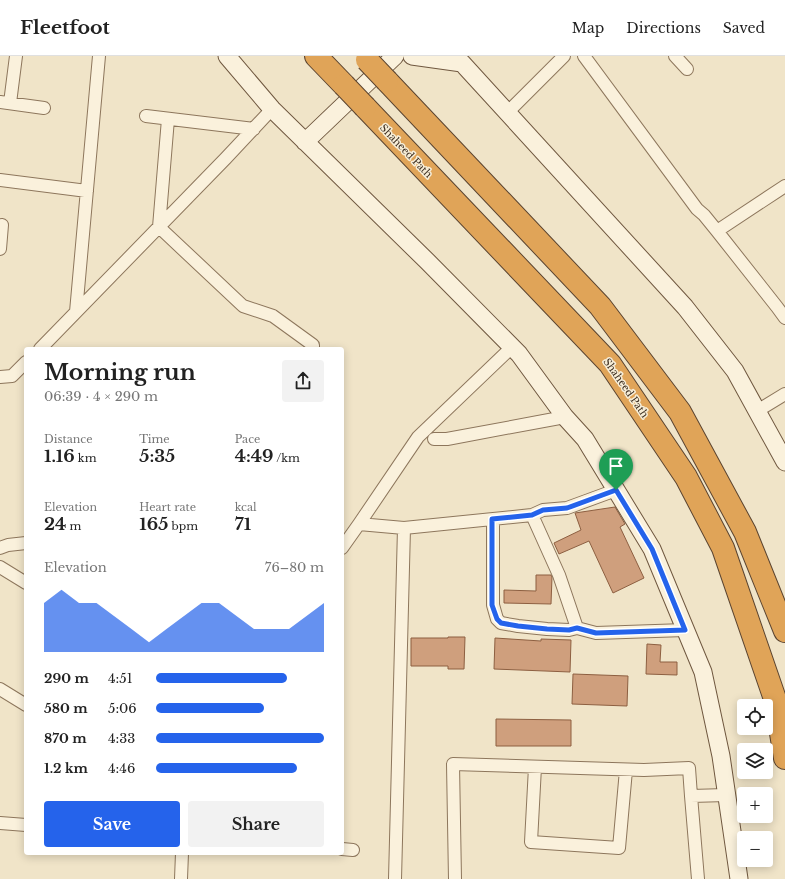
<!DOCTYPE html>
<meta charset="utf-8">
<style>
body{margin:0;font-family:"Libre Baskerville",serif;background:#f2f2f2;color:#222;height:100vh;display:flex;flex-direction:column;font-size:15px;white-space:nowrap}
*{box-sizing:border-box;margin:0}
p{font-size:13px;color:#767676}
.icon{flex:none;width:22px;height:22px;fill:none;stroke:currentColor;stroke-width:2;stroke-linecap:round;stroke-linejoin:round}
.map{position:relative;flex:1;overflow:hidden}
.drawer{position:absolute;left:24px;top:291px;width:320px;height:508px;display:flex;flex-direction:column;background:#fff;border-radius:4px;box-shadow:0 2px 10px #0003}
.drawer>*{flex:none}
.fabs{position:absolute;left:737px;top:643px;display:grid;gap:8px}
.fabs a{display:grid;place-items:center;width:36px;height:36px;border-radius:4px;background:#fff;box-shadow:0 2px 10px #0003;font-size:20px}
.pin{position:absolute;display:grid;place-items:center;width:34px;height:34px;color:#fff;margin:-41px -17px;border-radius:50% 50% 50% 0;rotate:-45deg;box-shadow:0 0 4px #0007}
.pin .icon{rotate:45deg}
.round{display:grid;place-items:center;flex:none;width:42px;height:42px;border-radius:4px;background:#f2f2f2}
.overview{display:flex;align-items:center;justify-content:space-between;height:68px;padding:0 20px}
h1{font-size:22px;font-weight:700;line-height:30px}
.figures{display:grid;grid-template-columns:repeat(3,1fr);gap:6px;height:68px;padding:4px 20px}
.figures div{display:grid;align-content:center}
.figures b{font-size:17px;font-weight:700}
.figures small{font-size:11px;font-weight:400}
.figures p{font-size:11px}
.chart{height:112px;padding:8px 20px}
.chart p{display:flex;justify-content:space-between}
.chart svg{width:100%;height:72px;margin-top:4px;fill:#2563eb;opacity:.7}
.cta{display:flex;gap:8px;margin-top:auto;padding:8px 20px}
.cta a{flex:1;height:46px;border-radius:4px;background:#2563eb;color:#fff;font-size:16px;font-weight:700;line-height:46px;text-align:center}
.cta a+a{background:#f2f2f2;color:#222}
ul{padding:0 20px;list-style:none;font-size:13px}
li{display:grid;grid-template-columns:64px 48px 1fr;align-items:center;height:30px}
li i{height:10px;border-radius:5px;background:#2563eb}
header{display:flex;align-items:center;gap:24px;box-sizing:border-box;height:56px;padding:0 20px;background:#fff;border-bottom:1px solid #e0e0e0}
header strong{font-size:19px}
nav{display:flex;gap:22px;margin-inline-start:auto;font-size:14px}
.map>svg:first-child{display:block}
.building{fill:#cf9f7d;stroke:#8d5f41}
.lines{fill:none;stroke-linecap:round;stroke-linejoin:round}
.street-casing{stroke:#8d765c;stroke-width:14}
.secondary-casing{stroke:#6f573f;stroke-width:19}
.highway-casing{stroke:#5b4430;stroke-width:24}
.street{stroke:#faf1dc;stroke-width:12}
.secondary{stroke:#faf1dc;stroke-width:17}
.highway{stroke:#e0a458;stroke-width:22}
.highway-bridge-casing{stroke:#5b4430;stroke-width:24;stroke-linecap:butt}
.highway-bridge{stroke:#e0a458;stroke-width:22}
.route-casing{stroke:#fff;stroke-width:8}
.route{stroke:#2563eb;stroke-width:5}
.labels{text-anchor:middle;dominant-baseline:central;stroke-width:3;stroke-linejoin:round;paint-order:stroke}
.street-label{font-size:10px;fill:#3d2e20;stroke:#f7eed8}
</style>
<header>
<strong>Fleetfoot</strong>
<nav><a>Map</a><a>Directions</a><a>Saved</a></nav>
</header>
<div class="map">
<svg width="785" height="823" viewBox="0 0 785 823">
<rect width="100%" height="100%" fill="#f0e4c8"/>
<path class="building" d="M615,451L625,468L620,471L644,522L613,537L589,485L559,498L554,487L581,474L575,457Z
M536,519H551L552,521L551,548L504,547V534L536,535Z
M448,581H465L464,613H448V610H411V582H448Z
M495,582L541,585V583L571,584L570,616L494,613Z
M647,588L661,589L660,606H677V619L646,618Z
M573,618L628,620L627,650L572,648Z
M496,663L571,664V690H496Z"/>
<g class="lines">
<g class="street-casing">
<path id="street" d="M584,0L697,153L704,159L717,175L777,251L785,262
M675,0L687,13
M0,46L44,52
M10,47L16,0
M507,57L564,0
M146,60L254,73
M168,63L159,171L243,250L273,260L313,289V293
M0,124L87,135
M717,175L785,130
M0,193L2,169
M76,256L99,0
M40,293L226,102L272,53
M0,321L12,320L26,306
M757,355L785,338
M434,383H447L565,361
M532,459L559,519L577,572
M493,463V549L497,563L501,567L518,570L547,573L569,574L577,572L596,577L685,574
M359,468L404,472L532,459L543,454L567,452L616,434
M0,492L8,489L26,487
M342,492L359,468L418,381L512,291
M0,511L26,527
M0,633L26,649
M535,711L531,786L619,792L626,714
M691,740L698,823
M0,767L26,769
M342,793L353,794
M181,823L182,797
M395,823L404,472
M455,823L453,708L644,714L689,712L691,740L726,739"/>
</g>
<g class="secondary-casing">
<path id="secondary" d="M227,0L272,53L427,205L519,298L565,361L585,383L652,493L703,616L721,700L739,823
M412,0L462,7L685,251L735,315L785,406
M305,86L395,0"/>
</g>
<g class="highway-casing">
<path id="highway" d="M316,0L344,29
M387,25L600,250L680,356L745,476L785,575
M365,51L610,308L686,421L723,492L776,646L785,702"/>
</g>
<use href="#street" class="street"/>
<use href="#secondary" class="secondary"/>
<use href="#highway" class="highway"/>
<g class="highway-bridge-casing">
<path id="highway-bridge" d="M367,4L387,25
M344,29L365,51"/>
</g>
<use href="#highway-bridge" class="highway-bridge"/>
</g>
<g class="lines">
<g class="route-casing">
<path id="route" d="M616,434L652,493L685,574L596,577L577,572L569,574L547,573L518,570L501,567L497,563L492,549V463L532,459L543,454L567,452Z"/>
</g>
<use href="#route" class="route"/>
</g>
<g class="labels">
<g class="street-label">
<text transform="translate(406 95) rotate(46)">Shaheed Path</text>
<text transform="translate(626 332) rotate(55)">Shaheed Path</text>
</g>
</g>
</svg>
<div class="fabs">
<a><svg class="icon" aria-label="locate" viewBox="0 0 24 24"><circle cx="12" cy="12" r="6"/><path d="M12 2v4M12 18v4M2 12h4M18 12h4"/></svg></a>
<a><svg class="icon" aria-label="layers" viewBox="0 0 24 24"><path d="M12 4l9 5-9 5-9-5zM3 14l9 5 9-5"/></svg></a>
<a>+</a>
<a>−</a>
</div>
<div class="pin" style="left:616px;top:434px;background:#1e9e55"><svg class="icon" aria-label="arrive" viewBox="0 0 24 24"><path d="M6 21V4h12l-3 4 3 4H6"/></svg></div>
<section class="drawer">
<div class="overview"><div><h1>Morning run</h1><p>06:39 · 4 × 290 m</p></div><a class="round"><svg class="icon" aria-label="share" viewBox="0 0 24 24"><path d="M12 15V3M7 8l5-5 5 5M5 13v7h14v-7"/></svg></a></div>
<div class="figures">
<div><p>Distance</p><b>1.16<small> km</small></b></div>
<div><p>Time</p><b>5:35</b></div>
<div><p>Pace</p><b>4:49<small> /km</small></b></div>
</div>
<div class="figures">
<div><p>Elevation</p><b>24<small> m</small></b></div>
<div><p>Heart rate</p><b>165<small> bpm</small></b></div>
<div><p>kcal</p><b>71</b></div>
</div>
<div class="chart"><p><span>Elevation</span>76–80 m</p>
<svg viewBox="0 0 160 44" preserveAspectRatio="none"><path d="M0 44V14L10 6L20 14L30 14L40 22L50 30L60 38L70 30L80 22L90 14L100 14L110 22L120 30L130 30L140 30L150 22L160 14V44z"/></svg>
</div>
<ul>
<li><b>290 m</b>4:51<i style="width:78%"></i></li>
<li><b>580 m</b>5:06<i style="width:64%"></i></li>
<li><b>870 m</b>4:33<i style="width:100%"></i></li>
<li><b>1.2 km</b>4:46<i style="width:84%"></i></li>
</ul>
<div class="cta"><a>Save</a><a>Share</a></div>
</section>
</div>
